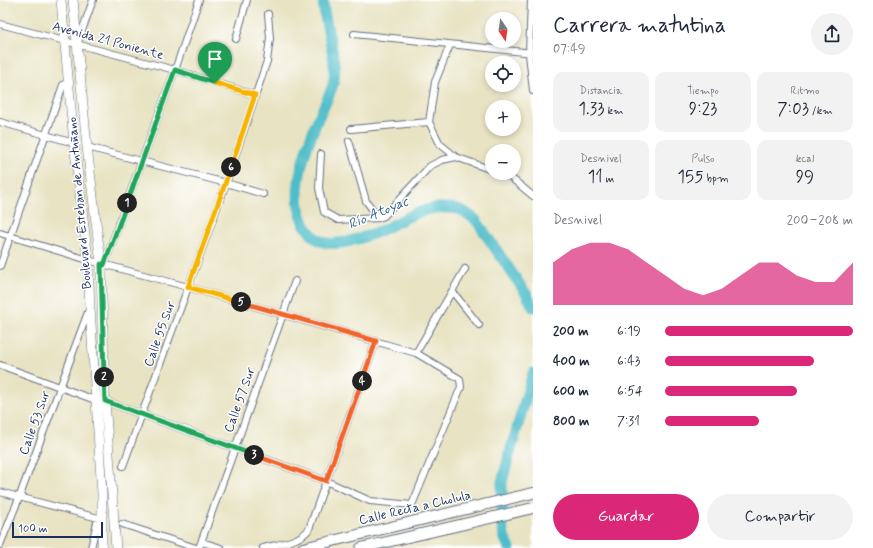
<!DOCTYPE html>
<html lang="es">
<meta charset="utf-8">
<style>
body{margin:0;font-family:Mynerve,sans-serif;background:#f2f2f3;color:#1f2937;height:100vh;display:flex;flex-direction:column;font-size:15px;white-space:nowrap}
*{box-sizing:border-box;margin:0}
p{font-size:13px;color:#747a83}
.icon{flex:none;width:22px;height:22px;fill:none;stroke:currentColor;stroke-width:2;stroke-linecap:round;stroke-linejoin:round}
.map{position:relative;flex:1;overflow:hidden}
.details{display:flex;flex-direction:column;background:#fff;width:340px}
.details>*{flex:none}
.needle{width:26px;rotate:167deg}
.tools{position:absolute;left:485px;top:12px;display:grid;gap:8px}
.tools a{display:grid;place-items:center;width:36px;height:36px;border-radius:50%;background:#fff;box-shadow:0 2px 6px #0003;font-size:20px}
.scale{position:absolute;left:12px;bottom:10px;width:91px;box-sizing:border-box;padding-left:4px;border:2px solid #1b2f5e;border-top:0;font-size:11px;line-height:14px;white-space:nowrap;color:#1b2f5e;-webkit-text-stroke:3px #fff;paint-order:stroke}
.pin{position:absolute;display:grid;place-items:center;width:34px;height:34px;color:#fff;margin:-41px -17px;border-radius:50% 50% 50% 0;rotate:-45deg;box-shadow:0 0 4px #0007}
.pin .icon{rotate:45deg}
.km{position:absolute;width:20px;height:20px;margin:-10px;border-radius:50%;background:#222;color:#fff;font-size:11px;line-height:20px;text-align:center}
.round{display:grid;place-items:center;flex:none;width:42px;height:42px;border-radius:21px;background:#f2f2f3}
.headline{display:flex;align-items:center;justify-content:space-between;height:68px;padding:0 20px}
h1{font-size:22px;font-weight:600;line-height:30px}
.figures{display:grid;grid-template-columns:repeat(3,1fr);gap:6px;height:68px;padding:4px 20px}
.figures div{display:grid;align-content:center;border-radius:10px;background:#f2f2f3;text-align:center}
.figures b{font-size:17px;font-weight:600}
.figures small{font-size:11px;font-weight:400}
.figures p{font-size:11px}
.chart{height:112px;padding:8px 20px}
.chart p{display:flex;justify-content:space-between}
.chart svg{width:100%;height:72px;margin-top:4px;fill:#db2777;opacity:.7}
.cta{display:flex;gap:8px;margin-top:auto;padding:8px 20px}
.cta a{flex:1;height:46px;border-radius:24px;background:#db2777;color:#fff;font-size:16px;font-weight:600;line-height:46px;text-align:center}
.cta a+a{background:#f2f2f3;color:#1f2937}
ul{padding:0 20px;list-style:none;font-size:13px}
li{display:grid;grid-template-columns:64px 48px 1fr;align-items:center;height:30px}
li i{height:10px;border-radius:5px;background:#db2777}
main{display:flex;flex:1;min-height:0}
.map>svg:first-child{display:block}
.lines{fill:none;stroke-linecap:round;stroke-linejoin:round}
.river{stroke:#50bdc9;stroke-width:11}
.street-casing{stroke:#636e81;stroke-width:8}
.secondary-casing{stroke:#636e81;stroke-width:10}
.primary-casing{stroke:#636e81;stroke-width:12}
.street{stroke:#fff;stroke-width:6}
.secondary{stroke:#fff;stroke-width:9}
.primary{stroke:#fff;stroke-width:10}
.split-1-casing{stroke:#fff;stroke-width:8}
.split-2-casing{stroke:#fff;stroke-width:8}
.split-3-casing{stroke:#fff;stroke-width:8}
.split-4-casing{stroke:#fff;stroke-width:8}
.split-5-casing{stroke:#fff;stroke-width:8}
.split-6-casing{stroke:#fff;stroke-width:8}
.split-7-casing{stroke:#fff;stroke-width:8}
.split-1{stroke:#22a559;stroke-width:5}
.split-2{stroke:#22a559;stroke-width:5}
.split-3{stroke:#22a559;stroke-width:5}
.split-4{stroke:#f0652b;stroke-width:5}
.split-5{stroke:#f0652b;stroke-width:5}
.split-6{stroke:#f5b400;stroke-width:5}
.split-7{stroke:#f5b400;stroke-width:5}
.labels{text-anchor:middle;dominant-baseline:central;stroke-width:3;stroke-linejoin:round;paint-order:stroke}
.street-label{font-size:13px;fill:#1b2f5e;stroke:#fff}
.water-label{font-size:14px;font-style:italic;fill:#2e6183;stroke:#fff}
</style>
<main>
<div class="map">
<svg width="533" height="548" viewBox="0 0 533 548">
<rect width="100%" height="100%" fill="#fff"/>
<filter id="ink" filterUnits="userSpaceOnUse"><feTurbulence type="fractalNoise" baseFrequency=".025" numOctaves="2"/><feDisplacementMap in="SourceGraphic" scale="8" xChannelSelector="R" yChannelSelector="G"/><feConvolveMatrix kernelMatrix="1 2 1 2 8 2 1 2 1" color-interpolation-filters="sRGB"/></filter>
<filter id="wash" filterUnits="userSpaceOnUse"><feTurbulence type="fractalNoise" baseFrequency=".012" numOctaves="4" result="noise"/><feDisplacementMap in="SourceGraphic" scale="16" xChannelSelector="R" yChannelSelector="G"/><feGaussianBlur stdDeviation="0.9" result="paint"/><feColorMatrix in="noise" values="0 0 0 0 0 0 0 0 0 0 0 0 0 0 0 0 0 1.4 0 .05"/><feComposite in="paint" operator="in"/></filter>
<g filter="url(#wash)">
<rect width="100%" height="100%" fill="#e8e3c2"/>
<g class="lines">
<path class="river" d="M323,0C324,24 339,62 333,84C329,99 319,114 314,129C303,156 290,198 305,225C310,234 318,242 328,243C339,245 351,241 361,238C367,236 373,234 378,232C401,222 420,206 446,208C450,208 454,208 458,209C465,211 470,216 476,220L527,295L533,307
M510,548L505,539L502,526V482L507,463L533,373"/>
</g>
</g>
<g filter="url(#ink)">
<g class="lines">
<g class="street-casing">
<path id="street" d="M531,0L529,54L533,91
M0,24L175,70L255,95
M354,34L533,53
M236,39L247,0
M78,42L93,0
M450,45L435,82L429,122L440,144L456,157L492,170
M0,122L74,143
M351,129L429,122
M349,141L366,201L379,218
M87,147L226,183L263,194
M321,154L319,188L324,212L338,220L379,218L384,216L430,166L442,160L456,157
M499,173L510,177L533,196
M0,233L88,260L188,287L416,353L460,379L461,387L412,505L370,501L326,481L105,401
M104,265L175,70L199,0
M0,266L63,85L69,81
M452,291L479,325
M416,353L465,269
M0,365L95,400
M123,466L226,183L267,61L270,38L268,14
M0,492L102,519
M122,524L196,548
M202,542L221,548
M0,545L19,498L88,312
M91,548L98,518
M199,548L295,281
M263,548C278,544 300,542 309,529L376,341"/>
</g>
<g class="secondary-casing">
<path id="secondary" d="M61,0L74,143L88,260L90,308L102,493V548
M73,0L87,147L101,264L105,401L116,548"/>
</g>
<g class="primary-casing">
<path id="primary" d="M303,548L533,493
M361,548L533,508"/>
</g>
<use href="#street" class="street"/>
<use href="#secondary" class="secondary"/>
<use href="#primary" class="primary"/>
</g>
</g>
<g class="lines" filter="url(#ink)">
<g class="split-1-casing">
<path id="split-1" d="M127,203L175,70L215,83"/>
</g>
<g class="split-2-casing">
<path id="split-2" d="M104,377L101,264L104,265L127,203"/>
</g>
<g class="split-3-casing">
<path id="split-3" d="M104,377L105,401L254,455"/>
</g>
<g class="split-4-casing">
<path id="split-4" d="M254,455L326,481L362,381"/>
</g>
<g class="split-5-casing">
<path id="split-5" d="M241,302L376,341L362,381"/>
</g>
<g class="split-6-casing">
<path id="split-6" d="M231,167L188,287L241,302"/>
</g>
<g class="split-7-casing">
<path id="split-7" d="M215,83L255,95L231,167"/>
</g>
<use href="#split-1" class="split-1"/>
<use href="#split-2" class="split-2"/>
<use href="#split-3" class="split-3"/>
<use href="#split-4" class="split-4"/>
<use href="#split-5" class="split-5"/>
<use href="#split-6" class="split-6"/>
<use href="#split-7" class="split-7"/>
</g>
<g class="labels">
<g class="street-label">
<text transform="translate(108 41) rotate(15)">Avenida 21 Poniente</text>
<text transform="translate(80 203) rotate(-95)">Boulevard Esteban de Antuñano</text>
<text transform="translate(160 334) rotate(-70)">Calle 55 Sur</text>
<text transform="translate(240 400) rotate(-70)">Calle 57 Sur</text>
<text transform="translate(35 423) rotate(-70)">Calle 53 Sur</text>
<text transform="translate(415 508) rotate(-13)">Calle Recta a Cholula</text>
</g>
<g class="water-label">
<text transform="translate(378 213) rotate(-23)">Río Atoyac</text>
</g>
</g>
</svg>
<div class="tools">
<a><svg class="needle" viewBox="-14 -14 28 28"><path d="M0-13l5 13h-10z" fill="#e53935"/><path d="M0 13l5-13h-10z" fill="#747a83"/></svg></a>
<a><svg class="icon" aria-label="locate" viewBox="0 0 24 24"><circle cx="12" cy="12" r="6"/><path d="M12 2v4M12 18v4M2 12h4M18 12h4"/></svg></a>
<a>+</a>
<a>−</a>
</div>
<div class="scale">100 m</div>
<div class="pin" style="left:215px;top:83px;background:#1e9e55"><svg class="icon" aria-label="arrive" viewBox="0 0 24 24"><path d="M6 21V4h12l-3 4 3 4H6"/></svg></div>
<b class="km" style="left:127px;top:203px">1</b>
<b class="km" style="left:104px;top:377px">2</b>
<b class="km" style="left:254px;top:455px">3</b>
<b class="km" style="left:362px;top:381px">4</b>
<b class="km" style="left:241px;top:302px">5</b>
<b class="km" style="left:231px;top:167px">6</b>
</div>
<section class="details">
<div class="headline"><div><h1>Carrera matutina</h1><p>07:49</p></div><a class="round"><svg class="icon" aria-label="share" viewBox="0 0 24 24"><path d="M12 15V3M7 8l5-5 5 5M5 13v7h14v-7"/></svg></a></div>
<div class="figures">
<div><p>Distancia</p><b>1.33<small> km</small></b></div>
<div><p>Tiempo</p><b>9:23</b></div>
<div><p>Ritmo</p><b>7:03<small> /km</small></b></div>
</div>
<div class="figures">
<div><p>Desnivel</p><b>11<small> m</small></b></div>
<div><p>Pulso</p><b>155<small> bpm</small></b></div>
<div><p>kcal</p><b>99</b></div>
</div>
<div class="chart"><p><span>Desnivel</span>200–208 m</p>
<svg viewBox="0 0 160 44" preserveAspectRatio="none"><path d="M0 44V18L10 10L20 6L30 6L40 10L50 18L60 26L70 34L80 38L90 34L100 26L110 18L120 18L130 26L140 30L150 30L160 18V44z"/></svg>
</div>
<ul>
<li><b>200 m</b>6:19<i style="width:100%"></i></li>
<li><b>400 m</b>6:43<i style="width:79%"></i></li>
<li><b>600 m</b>6:54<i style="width:70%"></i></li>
<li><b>800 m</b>7:31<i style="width:50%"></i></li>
</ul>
<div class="cta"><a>Guardar</a><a>Compartir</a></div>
</section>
</main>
